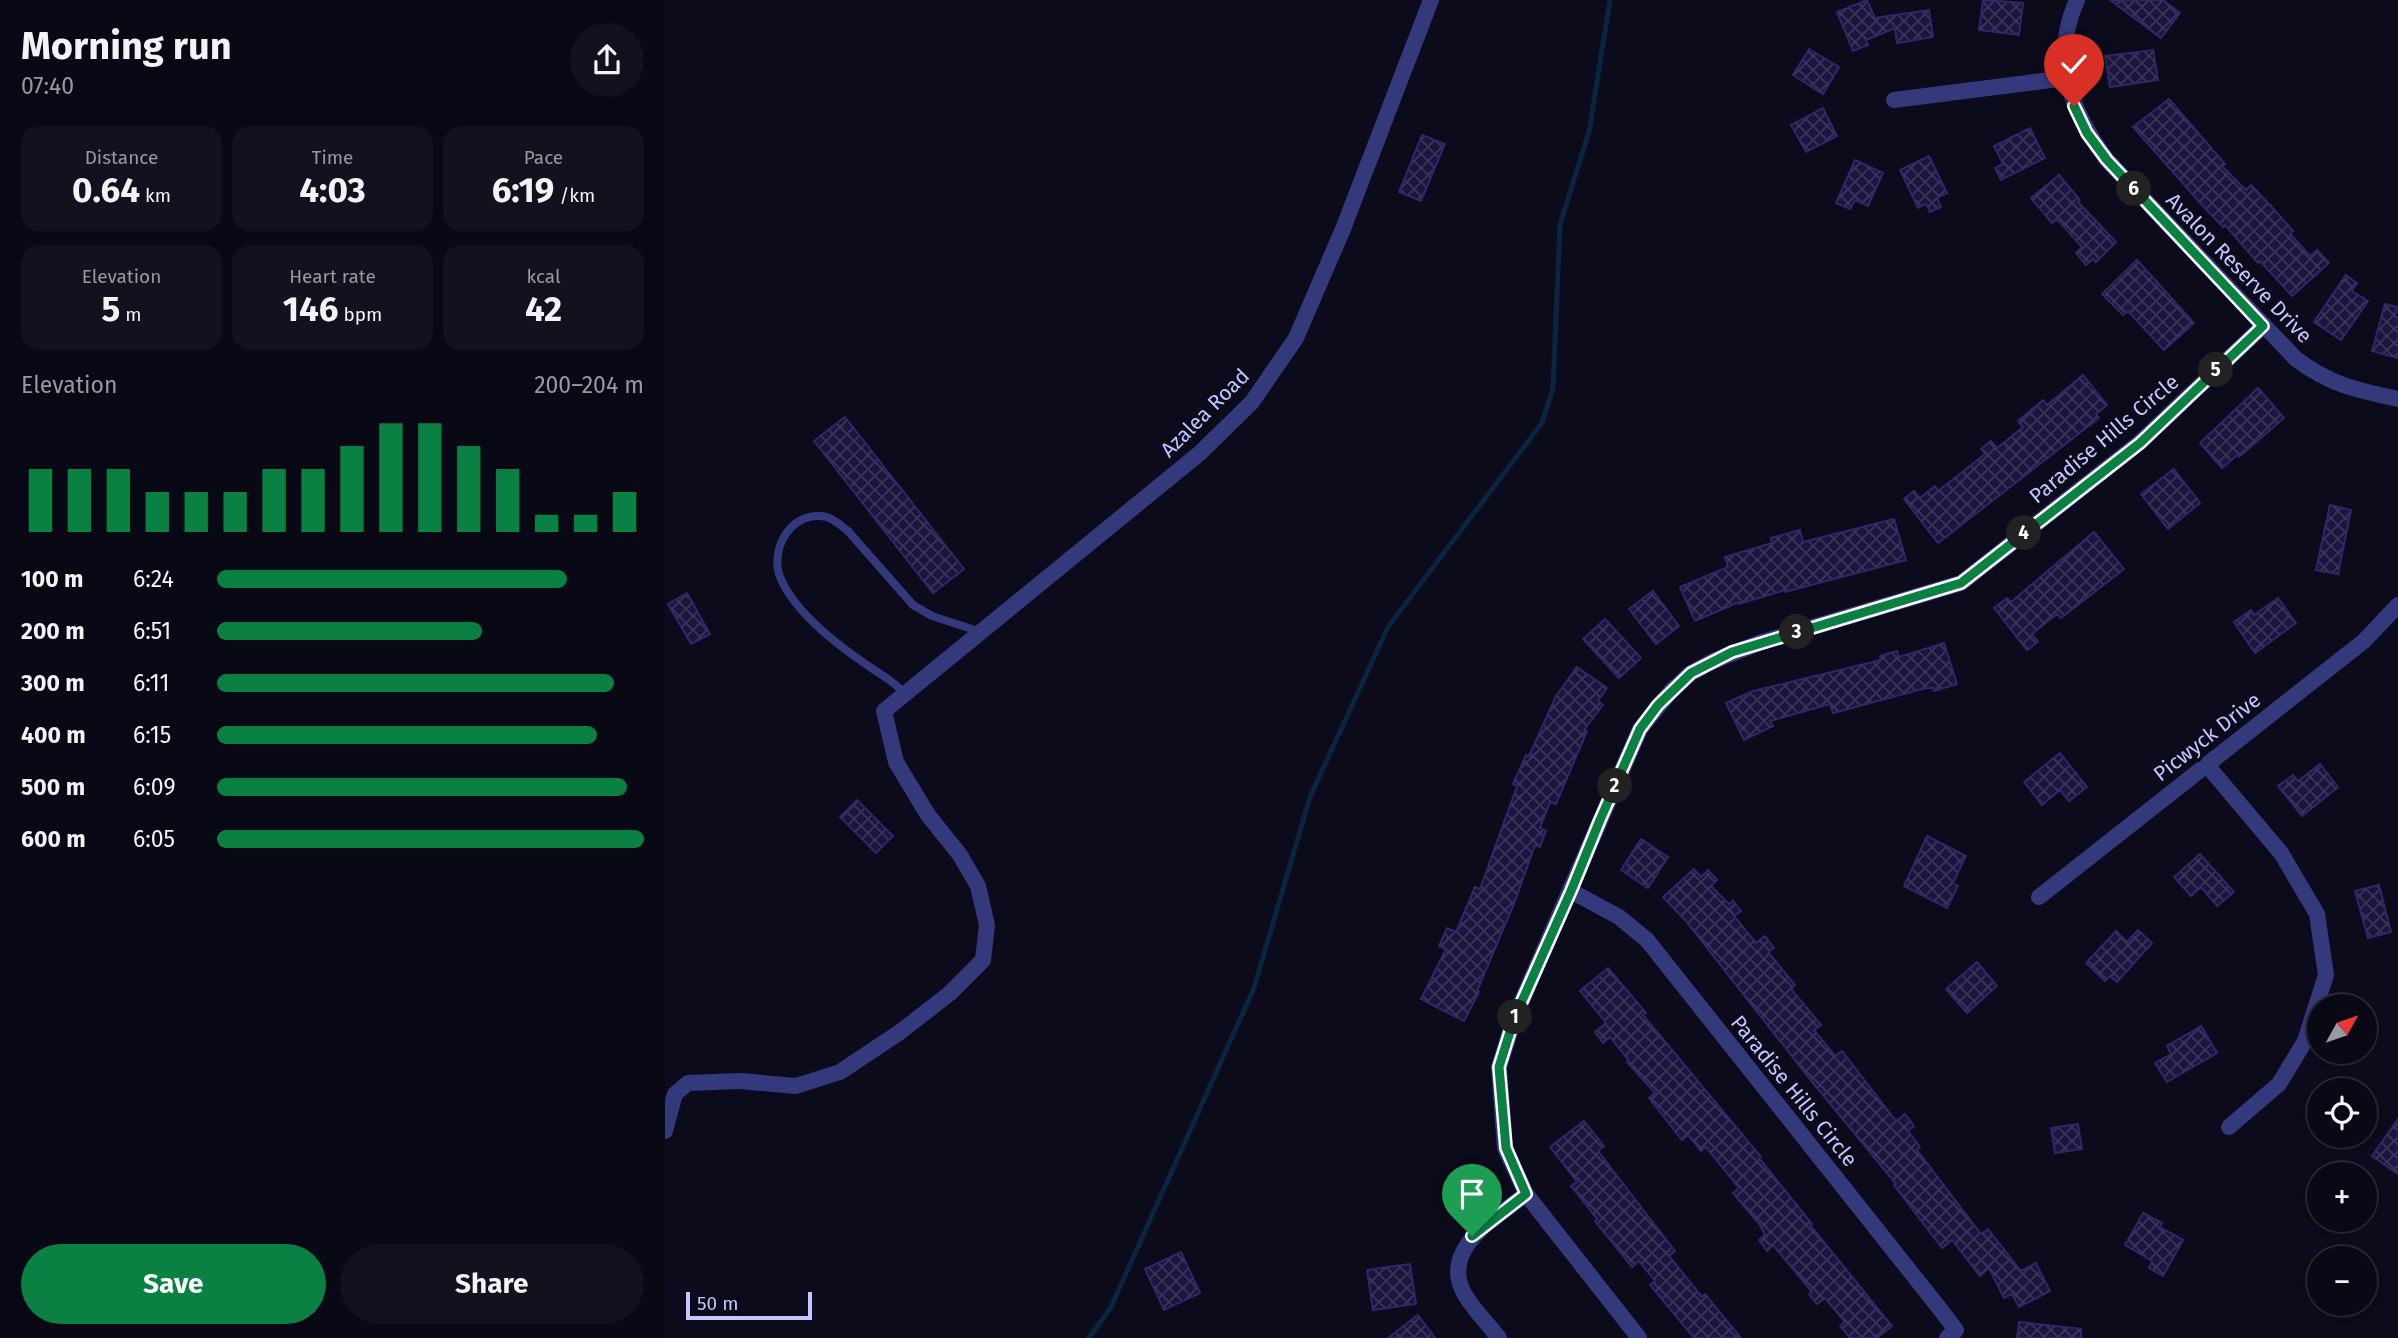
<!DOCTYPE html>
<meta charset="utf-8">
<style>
body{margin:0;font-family:"Fira Sans",sans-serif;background:#12111e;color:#f1f3f6;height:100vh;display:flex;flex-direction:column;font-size:26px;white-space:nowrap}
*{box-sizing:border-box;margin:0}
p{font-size:23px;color:#999aa0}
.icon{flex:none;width:38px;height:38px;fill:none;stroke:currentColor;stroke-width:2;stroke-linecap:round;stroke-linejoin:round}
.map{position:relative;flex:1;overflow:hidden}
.drawer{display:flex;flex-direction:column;background:#090815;width:665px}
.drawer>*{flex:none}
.needle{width:46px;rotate:50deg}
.controls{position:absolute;left:1642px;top:994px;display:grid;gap:14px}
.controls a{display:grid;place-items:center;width:70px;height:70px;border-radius:50%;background:#090815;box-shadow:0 2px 5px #0004,0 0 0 2px #292934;font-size:35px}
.scale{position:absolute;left:21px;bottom:18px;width:126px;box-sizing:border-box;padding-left:7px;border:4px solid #c6c5ff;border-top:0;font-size:19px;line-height:24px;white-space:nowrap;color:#c6c5ff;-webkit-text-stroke:5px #0c0b1c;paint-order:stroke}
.pin{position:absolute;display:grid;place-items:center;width:60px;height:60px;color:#fff;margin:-72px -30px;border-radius:50% 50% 50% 0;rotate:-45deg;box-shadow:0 0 7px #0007}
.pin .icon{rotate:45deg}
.km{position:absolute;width:35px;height:35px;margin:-18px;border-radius:50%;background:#222;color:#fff;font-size:19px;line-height:35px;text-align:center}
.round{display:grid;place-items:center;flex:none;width:74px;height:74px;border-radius:37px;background:#12111e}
.overview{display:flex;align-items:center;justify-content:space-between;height:119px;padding:0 21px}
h1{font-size:38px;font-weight:700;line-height:52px}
.figures{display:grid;grid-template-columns:repeat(3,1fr);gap:10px;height:119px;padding:7px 21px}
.figures div{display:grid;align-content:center;border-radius:18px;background:#12111e;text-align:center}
.figures b{font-size:35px;font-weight:700}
.figures small{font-size:19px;font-weight:400}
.figures p{font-size:19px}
.chart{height:196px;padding:14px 21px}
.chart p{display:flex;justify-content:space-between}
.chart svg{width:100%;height:126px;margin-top:7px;stroke:#0b8043;stroke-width:6}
.action{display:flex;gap:14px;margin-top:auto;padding:14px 21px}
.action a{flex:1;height:80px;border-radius:42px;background:#0b8043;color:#fff;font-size:28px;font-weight:700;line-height:80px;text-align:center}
.action a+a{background:#12111e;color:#f1f3f6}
ul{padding:0 21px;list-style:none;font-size:23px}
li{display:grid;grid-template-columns:112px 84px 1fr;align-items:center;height:52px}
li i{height:18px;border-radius:9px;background:#0b8043}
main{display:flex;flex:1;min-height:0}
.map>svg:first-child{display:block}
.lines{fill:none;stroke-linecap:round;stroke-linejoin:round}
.stream{stroke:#0a2540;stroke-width:5}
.building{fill:url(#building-cross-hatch);stroke:#2e286a;stroke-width:2}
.lane{stroke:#34397c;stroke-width:8}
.street{stroke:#34397c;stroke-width:16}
.route-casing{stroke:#fff;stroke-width:14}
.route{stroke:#0b8043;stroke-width:9}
.labels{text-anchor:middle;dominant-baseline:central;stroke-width:7;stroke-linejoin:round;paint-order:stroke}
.street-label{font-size:21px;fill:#c6c5ff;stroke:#0c0b1c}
</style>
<main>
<section class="drawer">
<div class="overview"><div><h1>Morning run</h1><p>07:40</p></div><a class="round"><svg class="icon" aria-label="share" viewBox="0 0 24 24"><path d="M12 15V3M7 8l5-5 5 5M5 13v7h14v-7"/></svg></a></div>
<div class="figures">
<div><p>Distance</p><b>0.64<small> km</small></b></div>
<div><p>Time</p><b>4:03</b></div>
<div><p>Pace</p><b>6:19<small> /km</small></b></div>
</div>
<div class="figures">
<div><p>Elevation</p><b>5<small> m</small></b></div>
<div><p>Heart rate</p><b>146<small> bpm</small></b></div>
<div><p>kcal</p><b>42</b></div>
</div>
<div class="chart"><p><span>Elevation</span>200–204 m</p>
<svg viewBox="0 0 160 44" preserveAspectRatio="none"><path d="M5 44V22M15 44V22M25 44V22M35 44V30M45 44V30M55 44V30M65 44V22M75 44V22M85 44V14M95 44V6M105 44V6M115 44V14M125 44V22M135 44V38M145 44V38M155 44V30"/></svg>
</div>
<ul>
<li><b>100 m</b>6:24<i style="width:82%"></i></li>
<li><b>200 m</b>6:51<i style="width:62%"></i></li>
<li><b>300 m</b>6:11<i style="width:93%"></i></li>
<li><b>400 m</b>6:15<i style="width:89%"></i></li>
<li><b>500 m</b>6:09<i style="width:96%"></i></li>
<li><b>600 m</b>6:05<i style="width:100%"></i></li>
</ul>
<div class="action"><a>Save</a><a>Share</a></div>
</section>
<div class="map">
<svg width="1733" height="1338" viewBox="0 0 1733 1338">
<defs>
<pattern id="building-cross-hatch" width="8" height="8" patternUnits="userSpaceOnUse" patternTransform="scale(1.75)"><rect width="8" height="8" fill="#1a163d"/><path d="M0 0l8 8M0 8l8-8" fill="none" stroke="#3a365a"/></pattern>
</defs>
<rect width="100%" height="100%" fill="#0c0b1c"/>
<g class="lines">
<path class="stream" d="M424,1338L446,1307L589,988L645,797L723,627L877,423L888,388L895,224L924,132L945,0"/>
</g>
<path class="building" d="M1202,0L1210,18L1264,10L1268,37L1232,43L1230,28L1201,40L1203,45L1188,51L1172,12Z
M1318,0L1358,3L1354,35L1314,30Z
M1445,0H1498L1515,13L1496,38Z
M1144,49L1174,67L1158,94L1128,75Z
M1488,50L1493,80L1445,87L1440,56Z
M1504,99L1560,164L1557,166L1581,190L1586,185L1607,207L1628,231L1625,234L1645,256L1652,250L1664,263L1627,296L1595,261L1593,263L1560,225L1558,227L1537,205L1468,127Z
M1158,108L1172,136L1141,152L1126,125Z
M1365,128L1380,158L1336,180L1330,168L1338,164L1329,146Z
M757,135L780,144L756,201L734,192Z
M1264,156L1282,193L1272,198L1276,207L1265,212L1261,204L1253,208L1235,170Z
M1190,160L1218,173L1203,206L1190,200L1185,209L1171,203Z
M1394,175L1415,200L1413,202L1451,242L1431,262L1428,259L1421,265L1411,253L1417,247L1392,219L1387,223L1366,198Z
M1472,260L1529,323L1499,350L1463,311L1458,315L1437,294Z
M1681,275L1692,283L1687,291L1703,301L1676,340L1649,322Z
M1720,304L1732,307L1730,317L1733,318V358L1707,351Z
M1418,375L1442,405L1431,414L1434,418L1273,543L1239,499L1249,491L1255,498L1270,486L1273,491L1320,454L1316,449L1326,441L1332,448L1358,427L1353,421L1378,400L1382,405Z
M1593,388L1619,418L1574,457L1572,455L1557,468L1535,443Z
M180,417L299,569L268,593L149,441Z
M1509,469L1535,503L1503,529L1476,494Z
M1665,505L1686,510L1673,574L1651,570Z
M1229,519L1241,560L1120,592V590L1074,604V602L1030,621L1015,587L1063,567L1060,557L1107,543L1106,538L1135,530L1138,542Z
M1429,532L1459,569L1396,618L1392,614L1367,634L1373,642L1362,650L1329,608L1342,598L1346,602Z
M988,591L1014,626L991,644L964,609Z
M22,593L45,634L26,644L3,604Z
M1613,598L1631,623L1590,653L1569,622L1586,610L1589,615Z
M940,619L976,658L954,678L918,639Z
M1279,643L1292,684L1269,691L1268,688H1261L1168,713L1165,704L1105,721L1108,726L1079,740L1061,703L1088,691L1216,660L1215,656L1232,651L1234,657Z
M912,667L942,688L933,701L938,705L919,730L922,731L891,804L885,802L875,828L881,831L875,847L870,845L849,904L812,991L814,992L799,1021L756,999L781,949L774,946L782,928L791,932L810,887L815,889L852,786L848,784L861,755L864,756L891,696Z
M1395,753L1422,787L1404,801L1395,790L1377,805L1359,782Z
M1655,764L1673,787L1637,816L1613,786L1628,775L1633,781Z
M192,800L228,836L211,853L175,817Z
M1262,836L1301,856L1288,883L1293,886L1282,908L1239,886Z
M976,839L1003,857L983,888L956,870Z
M1535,854L1569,892L1552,906L1536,887L1526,896L1509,877Z
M1029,869L1036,877L1043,870L1052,880L1046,886L1064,904L1068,901L1076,911L1069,916L1091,943L1100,936L1109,948L1103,952L1130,985L1126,989L1156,1025L1149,1030L1170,1056L1177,1051L1231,1121L1240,1114L1249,1126L1243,1131L1255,1147L1252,1150L1316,1234L1323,1229L1356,1271L1371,1263L1385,1291L1354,1307L1347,1294L1339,1298L1324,1268L1315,1276L1287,1240L1277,1248L1229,1185L1231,1184L1144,1078L1020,920L998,897Z
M1714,885L1726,932L1703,938L1690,891Z
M1473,930L1487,943L1452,982L1445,976L1440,981L1421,963L1451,931L1462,942Z
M1312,962L1332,986L1302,1013L1281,989Z
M943,968L981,1013L978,1015L1096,1157L1094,1158L1147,1224L1145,1225L1227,1326L1212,1338H1185L1175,1326L1180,1322L1160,1298L1152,1304L1144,1294L1147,1292L1108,1245L1102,1251L1094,1240L1100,1235L1095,1225L1068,1193L1074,1188L1041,1147L1036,1151L1023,1135L1017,1140L984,1098L990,1093L962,1062L964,1061L945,1037L938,1043L930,1032L941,1023L915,991Z
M1536,1026L1552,1053L1502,1082L1490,1063L1506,1054L1502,1046Z
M1733,1119V1174L1707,1156Z
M919,1121L939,1146L933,1151L1010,1251L1004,1256L1037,1297L1040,1294L1076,1338H1029L985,1285L990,1281L974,1261L967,1267L930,1221L932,1219L906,1186L912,1182L885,1147Z
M1413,1124L1417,1149L1390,1153L1386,1128Z
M1478,1213L1497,1223L1495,1227L1518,1240L1498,1276L1484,1268L1487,1261L1460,1245Z
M516,1252L535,1293L499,1310L480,1269Z
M745,1264L751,1304L708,1310L702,1270Z
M753,1315L770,1338H723Z
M1354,1322L1416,1329V1338H1352Z"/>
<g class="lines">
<path class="lane" d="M240,694C229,681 216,675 202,665C171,644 129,612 115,577C105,551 124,514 155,516C166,516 175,525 183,531L248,605L267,616L316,632"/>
<path class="street" d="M1412,0C1385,60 1406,111 1442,160L1631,359C1666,385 1691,390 1733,399
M1229,100L1401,78
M1541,764L1616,853L1652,914L1661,975L1640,1041L1614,1084L1564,1127
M906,891L954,917L982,940L1275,1309L1291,1330L1282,1338
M1374,897L1699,641L1733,605
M0,1131L10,1094L23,1083L75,1081L131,1086L175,1072L235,1032L284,994L318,960L322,925L313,886L295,855L263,815L231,762L219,711L535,453L587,402L631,338L678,229L766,0
M834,1338C823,1324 809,1310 800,1295C773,1249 831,1218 861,1194
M974,1338L861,1194L840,1148L834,1067L849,1019L975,729L1006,691L1026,673L1048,661L1094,643L1296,583L1474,443L1598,326"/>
</g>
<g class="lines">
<g class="route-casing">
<path id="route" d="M807,1236L861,1194L841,1148L834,1067L849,1019L906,891L935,820L975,729L993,705L1026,673L1067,652L1296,583L1475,443L1598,326L1442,160L1422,133L1409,106"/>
</g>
<use href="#route" class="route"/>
</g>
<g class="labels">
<g class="street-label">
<text transform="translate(1574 268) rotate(46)">Avalon Reserve Drive</text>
<text transform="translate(540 413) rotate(-45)">Azalea Road</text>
<text transform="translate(1439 439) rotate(-40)">Paradise Hills Circle</text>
<text transform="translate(1542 737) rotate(-38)">Picwyck Drive</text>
<text transform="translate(1129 1091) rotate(51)">Paradise Hills Circle</text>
</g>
</g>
</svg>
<div class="controls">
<a><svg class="needle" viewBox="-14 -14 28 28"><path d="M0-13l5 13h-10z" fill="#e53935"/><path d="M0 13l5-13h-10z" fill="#999aa0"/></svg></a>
<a><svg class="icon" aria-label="locate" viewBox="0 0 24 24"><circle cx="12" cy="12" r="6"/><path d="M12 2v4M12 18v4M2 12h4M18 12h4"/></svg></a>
<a>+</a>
<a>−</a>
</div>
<div class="scale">50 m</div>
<div class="pin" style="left:807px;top:1236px;background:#1e9e55"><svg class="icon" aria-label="arrive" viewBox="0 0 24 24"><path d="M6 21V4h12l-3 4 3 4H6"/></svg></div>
<div class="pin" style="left:1409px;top:106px;background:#d93025"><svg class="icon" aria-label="check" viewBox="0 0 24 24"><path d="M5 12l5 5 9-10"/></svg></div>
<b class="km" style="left:850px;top:1017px">1</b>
<b class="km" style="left:950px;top:786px">2</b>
<b class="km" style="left:1132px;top:632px">3</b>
<b class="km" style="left:1359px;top:533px">4</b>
<b class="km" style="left:1551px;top:370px">5</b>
<b class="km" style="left:1469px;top:189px">6</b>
</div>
</main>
